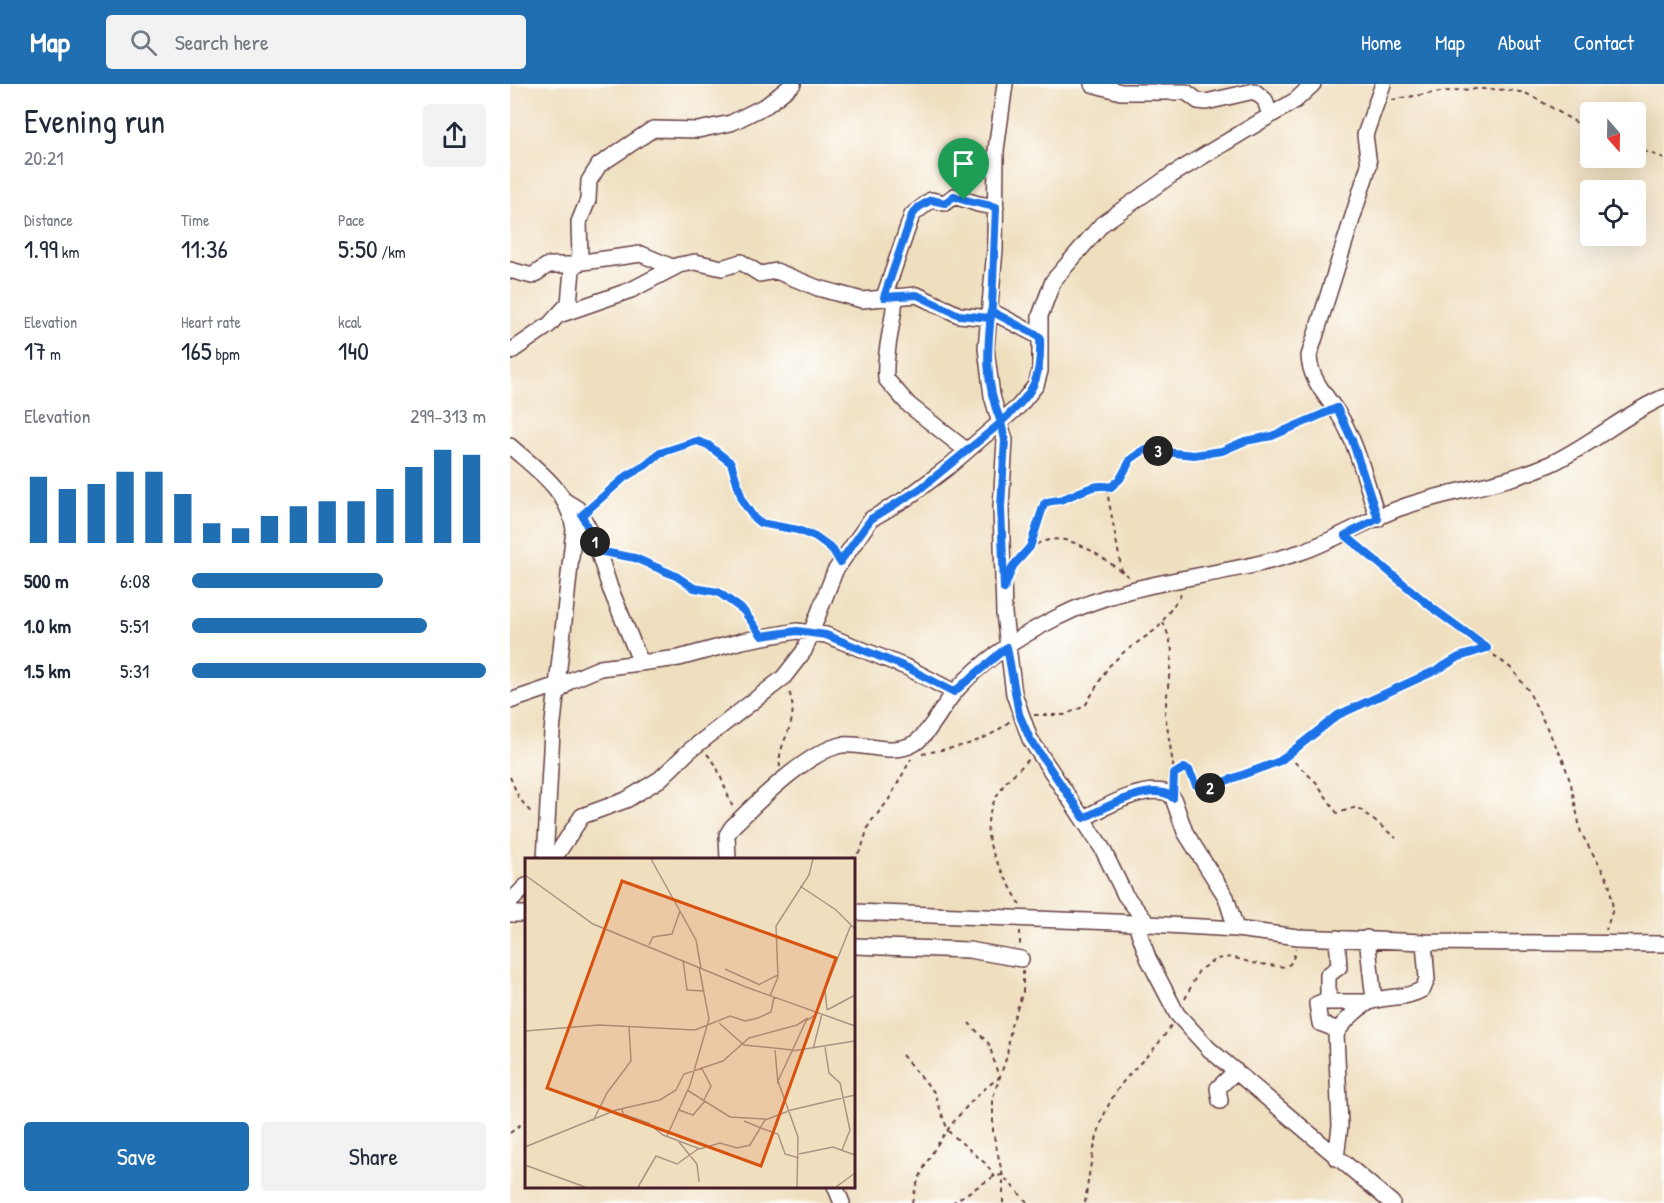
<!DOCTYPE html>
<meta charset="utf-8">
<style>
body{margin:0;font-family:"Patrick Hand",sans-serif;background:#f2f2f3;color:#1f2937;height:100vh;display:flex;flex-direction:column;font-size:22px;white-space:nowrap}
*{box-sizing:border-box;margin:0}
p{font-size:20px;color:#747a83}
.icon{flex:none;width:33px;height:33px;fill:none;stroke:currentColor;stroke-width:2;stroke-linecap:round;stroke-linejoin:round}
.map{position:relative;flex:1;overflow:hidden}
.panel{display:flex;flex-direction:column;background:#fff;width:510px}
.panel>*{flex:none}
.needle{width:39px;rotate:160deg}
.tools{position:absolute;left:1070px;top:18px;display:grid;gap:12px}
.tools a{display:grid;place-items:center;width:66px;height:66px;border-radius:6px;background:#fff;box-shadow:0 6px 24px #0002;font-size:30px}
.pin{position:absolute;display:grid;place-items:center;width:51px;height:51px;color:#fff;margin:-62px -26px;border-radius:50% 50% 50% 0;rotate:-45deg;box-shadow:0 0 6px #0007}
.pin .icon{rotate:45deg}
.km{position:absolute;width:30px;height:30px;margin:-15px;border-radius:50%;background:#222;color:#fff;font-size:16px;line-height:30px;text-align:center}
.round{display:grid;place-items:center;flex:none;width:63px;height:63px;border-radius:6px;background:#f2f2f3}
.headline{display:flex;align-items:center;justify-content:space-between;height:102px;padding:0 24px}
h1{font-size:33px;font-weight:600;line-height:45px}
.stats{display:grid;grid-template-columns:repeat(3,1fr);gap:9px;height:102px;padding:6px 24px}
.stats div{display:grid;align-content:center}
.stats b{font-size:26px;font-weight:600}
.stats small{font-size:16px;font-weight:400}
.stats p{font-size:16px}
.chart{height:168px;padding:12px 24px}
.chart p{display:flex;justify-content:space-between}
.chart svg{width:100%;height:108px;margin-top:6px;stroke:#1f6fb2;stroke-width:6}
.action{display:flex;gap:12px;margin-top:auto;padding:12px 24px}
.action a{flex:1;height:69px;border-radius:6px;background:#1f6fb2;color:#fff;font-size:24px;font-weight:600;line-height:69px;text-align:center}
.action a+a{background:#f2f2f3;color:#1f2937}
ul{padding:0 24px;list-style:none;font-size:20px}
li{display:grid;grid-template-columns:96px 72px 1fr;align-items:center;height:45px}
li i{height:15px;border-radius:8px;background:#1f6fb2}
header{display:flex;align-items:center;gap:36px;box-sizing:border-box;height:84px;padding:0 30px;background:#1f6fb2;color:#fff}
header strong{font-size:28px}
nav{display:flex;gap:33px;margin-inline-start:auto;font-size:21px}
.search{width:420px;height:54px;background:#f2f2f3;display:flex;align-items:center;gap:15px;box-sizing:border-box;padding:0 21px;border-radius:6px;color:#747a83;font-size:22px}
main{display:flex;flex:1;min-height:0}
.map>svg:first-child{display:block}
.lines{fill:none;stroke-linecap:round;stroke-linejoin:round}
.minor-casing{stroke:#633c41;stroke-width:18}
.path{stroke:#633c41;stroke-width:2;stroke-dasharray:4.5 4.5;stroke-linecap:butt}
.minor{stroke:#fff;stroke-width:15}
.route-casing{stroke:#fff;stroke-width:12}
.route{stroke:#1a73e8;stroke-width:8}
.inset-road{fill:none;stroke:#ad9284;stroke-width:1.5}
.view{fill:#d8530f;fill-opacity:0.15;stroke:#d8530f;stroke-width:3}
.inset-edge{fill:none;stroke:#4a1f2b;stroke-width:3}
</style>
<header>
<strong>Map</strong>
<div class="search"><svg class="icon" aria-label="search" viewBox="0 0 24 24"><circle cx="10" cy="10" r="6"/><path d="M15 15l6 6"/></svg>Search here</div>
<nav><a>Home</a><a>Map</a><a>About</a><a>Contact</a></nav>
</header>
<main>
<section class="panel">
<div class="headline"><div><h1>Evening run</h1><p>20:21</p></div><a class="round"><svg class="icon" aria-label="share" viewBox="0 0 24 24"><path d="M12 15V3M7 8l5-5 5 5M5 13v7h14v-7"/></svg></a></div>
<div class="stats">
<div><p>Distance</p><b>1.99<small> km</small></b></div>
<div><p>Time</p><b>11:36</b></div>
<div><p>Pace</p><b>5:50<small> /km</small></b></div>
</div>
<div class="stats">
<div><p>Elevation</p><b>17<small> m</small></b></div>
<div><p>Heart rate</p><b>165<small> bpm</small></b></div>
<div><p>kcal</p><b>140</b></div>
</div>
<div class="chart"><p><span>Elevation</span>299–313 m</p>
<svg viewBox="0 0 160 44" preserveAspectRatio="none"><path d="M5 44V17M15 44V22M25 44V20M35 44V15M45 44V15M55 44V24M65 44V36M75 44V38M85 44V33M95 44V29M105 44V27M115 44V27M125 44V22M135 44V13M145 44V6M155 44V8"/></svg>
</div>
<ul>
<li><b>500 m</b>6:08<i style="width:65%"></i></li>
<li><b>1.0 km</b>5:51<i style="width:80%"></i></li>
<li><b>1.5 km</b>5:31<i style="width:100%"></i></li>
</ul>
<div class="action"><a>Save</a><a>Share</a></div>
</section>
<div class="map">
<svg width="1154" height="1119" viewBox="0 0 1154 1119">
<rect width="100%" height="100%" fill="#fff"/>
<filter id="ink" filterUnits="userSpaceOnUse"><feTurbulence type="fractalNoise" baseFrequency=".0167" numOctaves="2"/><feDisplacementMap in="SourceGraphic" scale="12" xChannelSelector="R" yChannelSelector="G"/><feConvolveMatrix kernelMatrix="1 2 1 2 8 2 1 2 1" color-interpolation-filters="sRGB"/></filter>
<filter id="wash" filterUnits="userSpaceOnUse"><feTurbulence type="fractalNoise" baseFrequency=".008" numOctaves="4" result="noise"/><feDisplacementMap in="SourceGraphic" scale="24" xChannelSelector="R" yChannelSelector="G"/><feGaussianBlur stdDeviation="1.35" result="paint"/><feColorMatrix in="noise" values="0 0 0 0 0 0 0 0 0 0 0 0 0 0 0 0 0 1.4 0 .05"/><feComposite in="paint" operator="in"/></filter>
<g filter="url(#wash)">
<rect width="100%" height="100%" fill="#efdfbf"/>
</g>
<g filter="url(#ink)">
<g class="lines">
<g class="minor-casing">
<path id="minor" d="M495,0L486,66L485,166L476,264L482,312L495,356L491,423L494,530L504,610L520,655L592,764L615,811L638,840
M582,0L611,8H676L688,17L696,18L744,7L755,16L760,32
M66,179L131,170L162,183
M0,186L22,192L38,181H64
M385,212C384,240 374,266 376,295L399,321L457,367
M374,213L402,131L421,116L435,119L444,112L468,120L486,123
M481,227L530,253
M49,231L121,206L169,181L185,178L212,184L231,178L250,190L266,187L308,204L352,216L407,211L449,231L480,234
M0,268L39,241L59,219L62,186L70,173L69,138L78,116L79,97L89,81L143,45L188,46L221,39L257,21L283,0
M0,362C27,386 58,406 64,445L42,648L35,776
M55,417L68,425L84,454L100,504L131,579
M868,435C858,405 851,373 837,345C826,320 800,301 799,272L859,81L855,51L873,0
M46,610L59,597L90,584L169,574L232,557L287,547L316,551L398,584L444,608
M0,617L47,601
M574,734C597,722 632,701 658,709L663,714L675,748L716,813L726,845
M43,776L72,732L116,716L150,695L179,667L273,594L294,567L325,487L361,435L397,414L437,384L509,322L526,301L530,287V232L543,197L592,140L660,92L786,16L803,0
M218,776L217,751L222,743C246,719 298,667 332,661C355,658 382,673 405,659C419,650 433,622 444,609C470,578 510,552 546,534C626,493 709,495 791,468C826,456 858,435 893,423C941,406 993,401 1040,380C1081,361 1113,331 1154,313
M0,818L16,802
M344,828L604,838L726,845L788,853L914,858L1154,860
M0,830H16
M626,840L638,874L667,930L699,965L882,1119
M857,854L864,916
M344,862L459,866L511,875
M818,918V891L829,883L827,854
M828,946L810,939L807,920L812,918H860
M710,1017L708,1004L726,987
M826,1074L830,1042L826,950C833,938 852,919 866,916C883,912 898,914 913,905L917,895L914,858
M325,1102L332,1119"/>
</g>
<path class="path" d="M882,16C923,8 974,0 1015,9C1038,20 1058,35 1080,46
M1125,64L1154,74
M81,424C94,413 105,400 119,390C125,385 133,384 139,379C167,358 197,346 222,381C234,397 228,421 245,435C252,441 262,440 271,442C290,446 310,453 324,468
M844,458L925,526L1002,585L1018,606L1053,676L1061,700L1071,749L1099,798L1103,825L1096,846
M521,460L536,418L552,415L583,402L601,403
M102,470L136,478L166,492L185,504L208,508L223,517L246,541
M506,478C543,432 582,466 619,493
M612,488L597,407L607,398L627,369L641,366L684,371L712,367L735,357L762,352L813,329
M653,538L659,553L662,567L655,629L664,687V697
M524,631H554L575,622L598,583L614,568L648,544L672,509
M197,670L206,681L223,724
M412,670C448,662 470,662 500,637
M778,672L806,698L827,729L847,723L886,754
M270,683C266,656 293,641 278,605
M664,690L677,684L686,701L694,705L770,677L828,631L929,585L949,573L977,564
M0,693L9,714L23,731
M341,776L351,766L359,740L378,717L401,675
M510,821C487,774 458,749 496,698C503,690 512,683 519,675
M510,847V863
M675,915L689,886L706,875L722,873L742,879L776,883L782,878L786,865
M392,971L424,1008L438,1047L476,1080L485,1093
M0,1049L16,1036
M402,1119C408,1078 455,1016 489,994L479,960L459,939
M442,1119L483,1093L492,1091L518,1119
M493,1119V1093L483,1048V1013L497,972L501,942L513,908V886
M575,1119C580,1082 586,1036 608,1005C624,981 646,968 661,941"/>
<use href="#minor" class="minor"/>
</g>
</g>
<g class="lines" filter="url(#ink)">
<g class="route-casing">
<path id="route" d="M454,116L486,123L482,222C477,264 474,298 491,338L487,342L410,405L361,435L330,478L323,466L305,453L288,446L250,439L244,434L233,418L221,379L198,361L187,357L150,369L136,381L115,393L72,431L88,467L125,474L166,492L184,504L208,508L233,526L252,552L287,547L316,551L398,584L444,608L497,563L509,630L520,655L574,734C594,724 644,696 663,714L664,690L674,684L679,686L686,701L694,705L770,677L828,631L929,585L949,573L977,564L925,526L835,451L868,435L842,356L827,324L762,352L735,357L712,367L684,371L634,366L621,375L610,395L601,403C582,399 570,409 553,415C546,418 540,415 534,420L520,463L503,482L494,505L491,423L495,356L491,338C523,309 532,297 530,253L481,227L480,234L449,231L407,211L374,213L402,131L409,123L421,116L435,119L444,112L454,116"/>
</g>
<use href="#route" class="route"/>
</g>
<g transform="translate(15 774)">
<rect width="330" height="330" fill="#efdfbf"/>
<path class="inset-road" d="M126,1L171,82L176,110M0,17L68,66L221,129L330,168M275,28L311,52L330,71M124,87L128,79L147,76L155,53M158,102L162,132L179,133M200,111L233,126M233,127L253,117M245,138L253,119L251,68L284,17L288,1M302,152L300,132L326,67M302,152L330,137M194,165L219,187L268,192M0,173L74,167L170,172L205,158L220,163L233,160L246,154L249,139M300,189L304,215L315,225L325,272L317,292M288,191L297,156M250,192L253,226M267,193L330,183M176,209L186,228L179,242M162,232L205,259L241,261M97,250L98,256L123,265L138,277L175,291L195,285L212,290L225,287L240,262L266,252M154,252L168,257L180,243M266,252L330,237M68,263L82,235L106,203L104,169M219,263L236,270M236,270L253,276L260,296L274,300M142,278L165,227L184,161L174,109M154,284L172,306L174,324M0,289L91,252L135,242L151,232L159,216L198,203L224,180L272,167L283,160M274,296L308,289L330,297M0,307L60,329M113,329L131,298L152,306L173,291M272,329L273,279L253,223L281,163L293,155M311,329L330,315"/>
<path class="view" d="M97,23L311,100L236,308L22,230Z"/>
<rect width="330" height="330" class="inset-edge"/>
</g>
</svg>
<div class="tools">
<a><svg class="needle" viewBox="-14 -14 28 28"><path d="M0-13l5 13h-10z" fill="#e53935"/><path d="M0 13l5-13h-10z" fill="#747a83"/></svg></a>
<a><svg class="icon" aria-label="locate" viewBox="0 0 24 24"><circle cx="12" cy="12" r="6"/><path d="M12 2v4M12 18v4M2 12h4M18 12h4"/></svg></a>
</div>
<div class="pin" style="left:454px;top:116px;background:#1e9e55"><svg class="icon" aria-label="arrive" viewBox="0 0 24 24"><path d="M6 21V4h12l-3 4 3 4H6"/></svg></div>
<b class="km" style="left:85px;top:458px">1</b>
<b class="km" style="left:700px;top:704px">2</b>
<b class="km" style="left:648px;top:367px">3</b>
</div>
</main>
